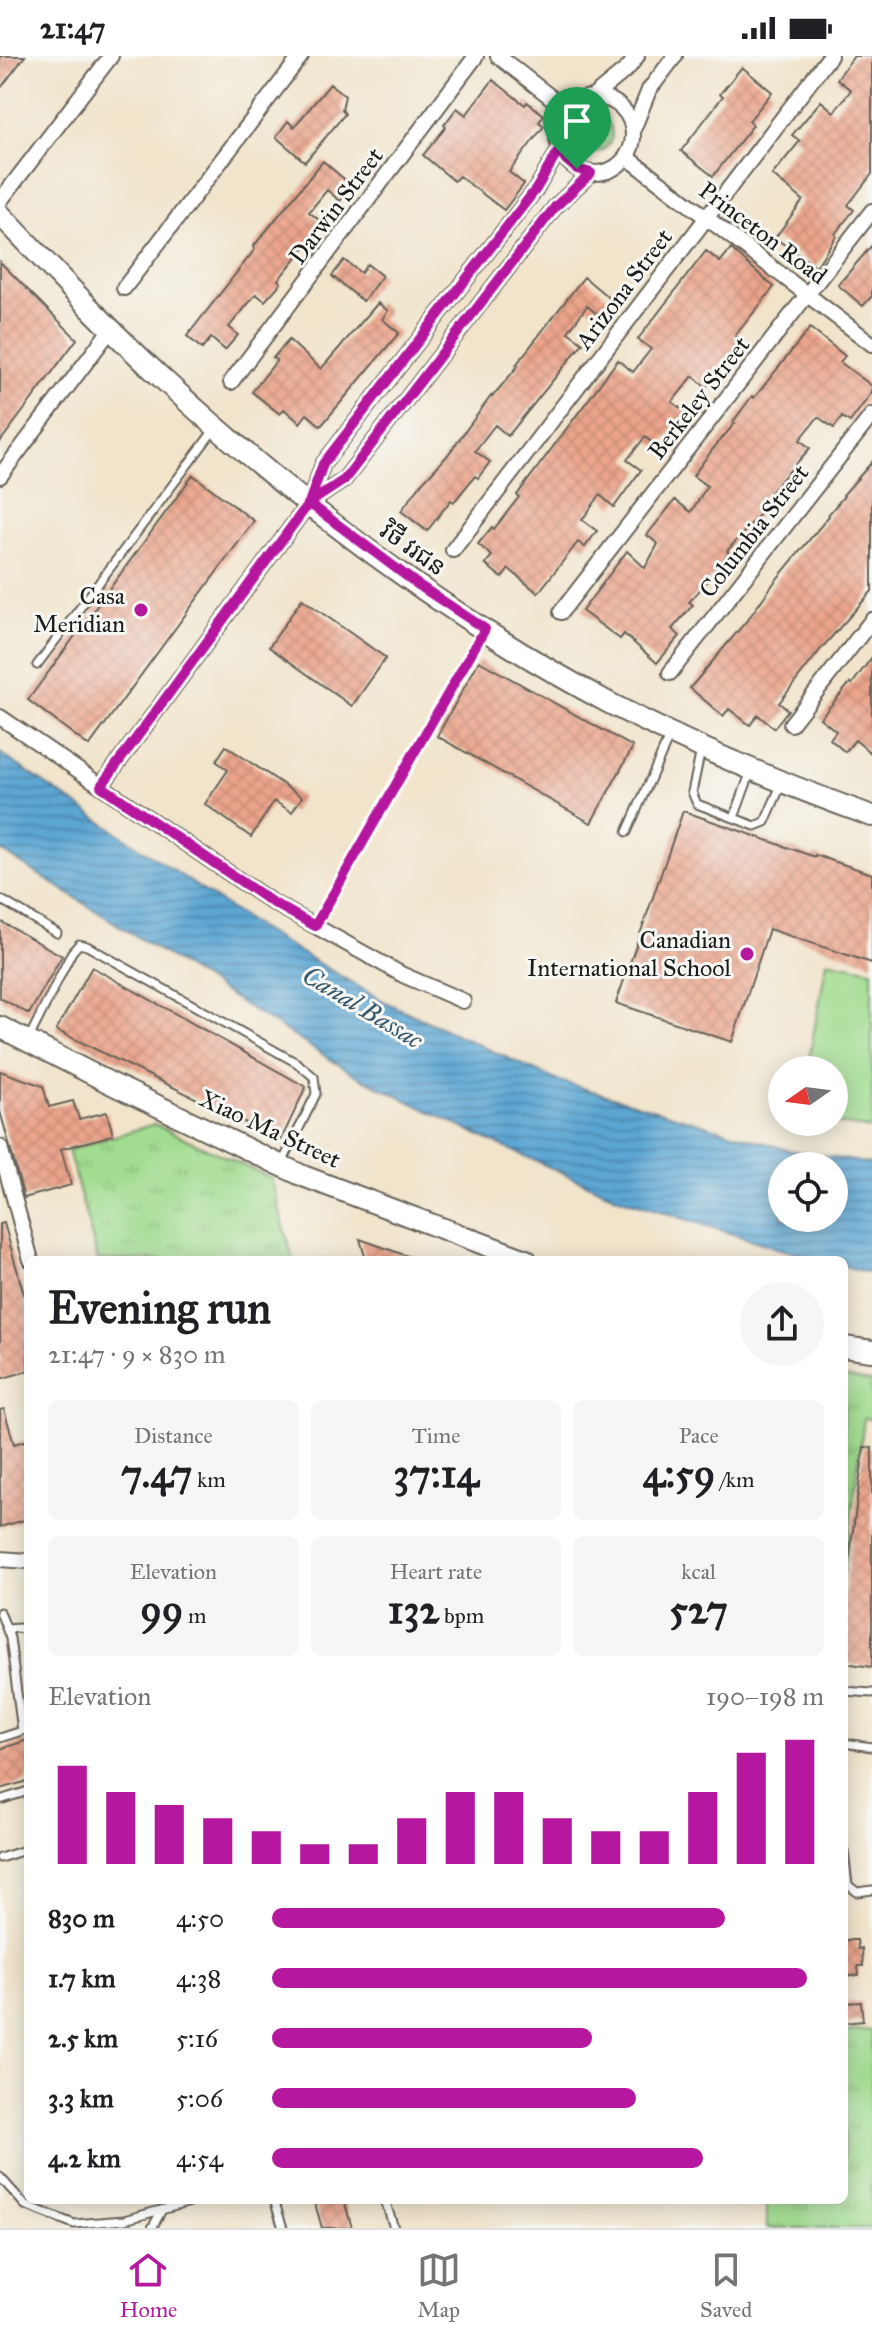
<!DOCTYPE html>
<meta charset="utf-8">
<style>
body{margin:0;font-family:"IM FELL Great Primer","Noto Sans Khmer",serif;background:#f6f6f6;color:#202124;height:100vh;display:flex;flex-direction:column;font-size:30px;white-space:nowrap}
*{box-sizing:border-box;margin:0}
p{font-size:26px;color:#757577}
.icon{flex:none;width:44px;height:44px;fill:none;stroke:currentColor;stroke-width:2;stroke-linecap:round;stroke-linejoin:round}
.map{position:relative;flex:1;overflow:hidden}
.sheet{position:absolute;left:24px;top:1200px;width:824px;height:948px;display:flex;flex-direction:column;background:#fff;border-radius:12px;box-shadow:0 4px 20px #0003}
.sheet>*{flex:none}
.needle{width:52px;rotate:256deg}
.fabs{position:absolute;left:768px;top:1000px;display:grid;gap:16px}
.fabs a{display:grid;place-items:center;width:80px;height:80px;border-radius:50%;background:#fff;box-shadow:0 4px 20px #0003;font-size:40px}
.pin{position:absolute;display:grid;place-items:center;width:68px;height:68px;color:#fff;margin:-82px -34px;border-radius:50% 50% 50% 0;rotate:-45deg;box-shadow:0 0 8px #0007}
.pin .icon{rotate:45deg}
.round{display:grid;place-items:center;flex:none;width:84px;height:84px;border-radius:42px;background:#f6f6f6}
.headline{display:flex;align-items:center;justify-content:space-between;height:136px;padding:0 24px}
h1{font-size:44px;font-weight:700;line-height:60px}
.figures{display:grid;grid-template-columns:repeat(3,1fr);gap:12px;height:136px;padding:8px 24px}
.figures div{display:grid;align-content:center;border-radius:12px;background:#f6f6f6;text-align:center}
.figures b{font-size:40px;font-weight:700}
.figures small{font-size:22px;font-weight:400}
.figures p{font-size:22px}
.chart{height:224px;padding:16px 24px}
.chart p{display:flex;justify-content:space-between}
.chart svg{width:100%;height:144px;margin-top:8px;stroke:#b5179e;stroke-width:6}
ul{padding:0 24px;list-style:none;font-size:26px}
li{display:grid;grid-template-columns:128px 96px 1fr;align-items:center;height:60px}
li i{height:20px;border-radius:10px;background:#b5179e}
.status{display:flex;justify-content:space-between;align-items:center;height:56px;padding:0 40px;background:#fff;direction:ltr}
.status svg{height:22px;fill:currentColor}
.tab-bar{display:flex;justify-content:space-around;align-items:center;height:112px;border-top:2px solid #e0e0e0;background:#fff;font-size:22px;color:#757577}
.tab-bar a{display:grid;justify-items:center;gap:4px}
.tab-bar .selected{color:#b5179e}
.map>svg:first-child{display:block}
.grass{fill:url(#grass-tufts);stroke:#5e7c56;stroke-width:2}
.park{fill:#a1dc90;stroke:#5e7c56;stroke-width:2}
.water{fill:url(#water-rules);stroke:#3c6178;stroke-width:2;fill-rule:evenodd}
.building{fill:url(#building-cross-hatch)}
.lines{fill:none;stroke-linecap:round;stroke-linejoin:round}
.lane-casing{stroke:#676259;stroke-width:11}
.street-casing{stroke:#676259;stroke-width:18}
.secondary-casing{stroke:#676259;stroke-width:24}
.lane{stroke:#fff;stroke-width:7}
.street{stroke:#fff;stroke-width:14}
.secondary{stroke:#fff;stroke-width:20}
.route-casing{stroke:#fff;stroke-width:16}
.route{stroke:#b5179e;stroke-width:10}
.poi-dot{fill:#b5179e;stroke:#f6f6f2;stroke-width:3}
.labels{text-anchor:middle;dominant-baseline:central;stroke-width:6;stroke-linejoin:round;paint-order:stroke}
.street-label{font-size:24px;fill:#1c1c1c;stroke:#f6f6f2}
.poi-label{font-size:24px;fill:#1c1c1c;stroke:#f6f6f2;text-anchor:end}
.water-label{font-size:26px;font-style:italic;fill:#395a6e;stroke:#f6f6f2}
</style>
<div class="status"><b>21:47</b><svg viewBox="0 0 49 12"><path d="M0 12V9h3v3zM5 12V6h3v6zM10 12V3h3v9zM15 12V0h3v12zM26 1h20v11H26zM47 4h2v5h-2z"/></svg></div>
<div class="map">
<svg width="872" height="2172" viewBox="0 0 872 2172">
<defs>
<pattern id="grass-tufts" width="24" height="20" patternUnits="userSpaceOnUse" patternTransform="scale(2)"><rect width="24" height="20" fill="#a1dc90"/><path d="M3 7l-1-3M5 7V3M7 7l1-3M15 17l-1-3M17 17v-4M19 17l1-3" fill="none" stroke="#8abc7c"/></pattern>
<pattern id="water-rules" width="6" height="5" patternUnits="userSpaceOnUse" patternTransform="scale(2)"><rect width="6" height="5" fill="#5ca6d3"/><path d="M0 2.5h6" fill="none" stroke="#4b86aa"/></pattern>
<pattern id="building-cross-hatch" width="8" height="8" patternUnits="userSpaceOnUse" patternTransform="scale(2)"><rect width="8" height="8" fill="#eba48b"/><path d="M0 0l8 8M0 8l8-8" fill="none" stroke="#c98d77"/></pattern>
</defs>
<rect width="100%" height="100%" fill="#f6f6f2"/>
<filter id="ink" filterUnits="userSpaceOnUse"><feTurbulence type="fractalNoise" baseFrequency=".0125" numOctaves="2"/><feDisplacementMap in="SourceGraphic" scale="16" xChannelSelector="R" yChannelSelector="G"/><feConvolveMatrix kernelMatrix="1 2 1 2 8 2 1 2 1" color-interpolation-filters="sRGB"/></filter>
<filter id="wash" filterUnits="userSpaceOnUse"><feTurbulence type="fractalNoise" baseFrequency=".006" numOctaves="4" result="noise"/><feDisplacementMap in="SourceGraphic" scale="32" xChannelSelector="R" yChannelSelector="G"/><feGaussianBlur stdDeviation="1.8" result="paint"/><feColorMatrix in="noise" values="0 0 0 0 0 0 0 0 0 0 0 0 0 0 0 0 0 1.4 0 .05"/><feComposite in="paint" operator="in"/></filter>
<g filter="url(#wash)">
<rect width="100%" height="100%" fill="#f1e4cb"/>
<path class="grass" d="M576 78a18 18 0 1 1 36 0a18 18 0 1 1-36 0Z
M154,1068L271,1122L293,1204H98L68,1094Z
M844,1321L872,1326V1363L864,1362L844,1518Z
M872,1974V2172H767V2144H844V1976Z"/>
<path class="park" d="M827,905L872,914V1073L827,1066H834V1014H807Z"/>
<path class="water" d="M0,697L257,871L385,946L556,1024L789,1094L872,1108V1218L844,1210V1204H821L777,1192L619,1142L484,1082L355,1019L0,794ZM782,1110H834V1162H782Z"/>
<g id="blocks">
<path class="building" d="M0,0H25L0,33Z
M854,0H872V118L848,149L854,154L835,178L836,180L816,211L775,182L803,144L772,119L800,85L792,79L821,45L834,56L851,34L837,23Z
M742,11L772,36L749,65L753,69L713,120L681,95L723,40L720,38Z
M493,24L525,49L527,46L544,59L539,66L544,70L509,116L524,128L504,154L459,120L454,125L423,99L446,71L444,69L457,52L466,59Z
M330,28L345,40L342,53L345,58L305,106L276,81L288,65L294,71Z
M323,105L352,130L340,145L327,134L309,156L324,168L278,224L281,227L265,245L256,238L229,271L238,279L225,294L211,282L202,293L187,280L255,193L253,191Z
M872,189V240L863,250L838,229Z
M731,193L774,231L735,280L741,284L706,331L693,320L672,346L687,357L659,392L645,381L627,404L641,414L614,451L600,439L582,464L597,475L585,491L578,486L538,537L509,513L502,522L485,508L492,500L478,488L492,471L494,473L519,441L517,439L618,304L633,316L651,293L638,283L706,195L720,206Z
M344,204L361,217L367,208L382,220L363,245L332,220Z
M0,206L77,283L0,386Z
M584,221L614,246L601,261L587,250L568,276L583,287L508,380L495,369L475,395L490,406L478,422L475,420L454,446L451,444L427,475L401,455L422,427L447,400L491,340L492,341L518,310L516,309Z
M378,247L388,255L382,263L399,277L321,370L307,358L300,367L284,353L280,358L252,336L277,304L273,302L289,284L321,313Z
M810,272L845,300L840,306L872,330V336L850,366L842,361L834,372L818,361L800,384L810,392L768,439L773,443L727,495L729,497L714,515L716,516L689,546L693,549L672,573L680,580L657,607L624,578L620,583L582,555L627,495L645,512L658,488L647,479L675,444L691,456L707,430L693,420L712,394L735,367L733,366L752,340L754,342Z
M872,406V535L821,593L779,647L788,654L774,672L758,659L750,669L729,653L723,660L690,632L749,562L776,524L829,460L828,459L844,440L843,439Z
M193,419L254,465L89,690L28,644Z
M302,543L386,602L352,650L269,591Z
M872,601V698L855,684L845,696L830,683L836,675L820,662L850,627L852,628Z
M479,605L633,691L591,767L437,680Z
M226,690L302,741L292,756L274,745L251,781L205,748L228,714L216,705Z
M683,755L815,801V799L872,818V907L769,873L732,986L616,947Z
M0,865L62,900L29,958L0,942Z
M92,911L306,1031L281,1084L56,974Z
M0,1015L43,1030L49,1051L73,1045L79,1063L107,1056L113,1079L61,1093L71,1129L24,1142L0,1055Z
M4,1167L28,1253V1315L0,1323V1168Z
M360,1183L413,1202V1204H366Z
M4,1353L14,1388L28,1384V1463L0,1471V1354Z
M864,1391L872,1392V1611L844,1607L847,1583L844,1582V1542Z
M28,1684V1725L0,1733V1693Z
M844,1884H857L858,1893L862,1892L863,1910H858L859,1919L844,1921Z
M861,1946L863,1965L844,1967V1947Z
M314,2144H344L352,2172H322Z"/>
</g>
</g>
<g filter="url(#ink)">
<use href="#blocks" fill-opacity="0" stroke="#676259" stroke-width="2"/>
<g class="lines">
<g class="lane-casing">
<path id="lane" d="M37,609L214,374
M701,694L692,736L697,748L755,770L765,766L782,727
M734,762L751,715
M627,776L670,679
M0,843L57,877
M315,870L484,575
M29,982L72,896L79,888L87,890L297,1007L314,1021L316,1038L282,1107
M0,1556L10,1582L22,1675
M7,1573L19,1572L28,1576
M844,1635L872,1637
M0,1682L28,1673
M844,1687L872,1691
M0,1744L28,1735
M844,1795L848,1829L857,1836L872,1834
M0,1802L28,1793
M0,2121L25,2149L74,2168L124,2164L198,2144
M274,2144L283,2172
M385,2144L394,2172
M152,2172L162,2154"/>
</g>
<g class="street-casing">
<path id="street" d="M498,0L566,53
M594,40L628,12L637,0
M557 79a38 38 0 1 1 76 0a38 38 0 1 1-76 0Z
M633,74L649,34L675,0
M627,101L872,288
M0,145L111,0
M124,232L301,0
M231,326L476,0
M0,420L111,273
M309,447L344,424L555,151L591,117
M453,494L830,0
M561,556L872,155
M670,617L872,359
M0,661L270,845L403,919L463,945
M791,668L872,564
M101,730L309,447L323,408L536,133L559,94
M0,1091L31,1204
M0,1503L28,1505"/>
</g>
<g class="secondary-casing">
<path id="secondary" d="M0,158C54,215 108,273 166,326C300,450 449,562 611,648C694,691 783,728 872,760
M0,971L110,1027L303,1120L526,1204
M844,1291L872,1295"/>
</g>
<use href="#lane" class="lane"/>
<use href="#street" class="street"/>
<use href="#secondary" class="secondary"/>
</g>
</g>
<g class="lines" filter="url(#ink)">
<g class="route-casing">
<path id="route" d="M577,113L591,117L555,151L344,424L309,447L101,730L270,845L315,870L485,573L417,528L309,447L323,408L536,133L559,94L565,103L577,113"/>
</g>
<use href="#route" class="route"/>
</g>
<g class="poi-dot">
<circle cx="141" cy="554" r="8"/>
<circle cx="747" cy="898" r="8"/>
</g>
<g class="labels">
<g class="street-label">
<text transform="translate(336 150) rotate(-53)">Darwin Street</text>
<text transform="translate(763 177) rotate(37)">Princeton Road</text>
<text transform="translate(624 233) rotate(-53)">Arizona Street</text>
<text transform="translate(699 342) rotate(-52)">Berkeley Street</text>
<text transform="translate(754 475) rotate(-52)">Columbia Street</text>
<text transform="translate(413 493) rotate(35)">វិថី វរជន</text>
<text transform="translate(270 1073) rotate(25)">Xiao Ma Street</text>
</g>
<g class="poi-label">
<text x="125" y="540">Casa<tspan x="125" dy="28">Meridian</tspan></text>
<text x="731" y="884">Canadian<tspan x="731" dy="28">International School</tspan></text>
</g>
<g class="water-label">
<text transform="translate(363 951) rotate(31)">Canal Bassac</text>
</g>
</g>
</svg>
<div class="fabs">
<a><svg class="needle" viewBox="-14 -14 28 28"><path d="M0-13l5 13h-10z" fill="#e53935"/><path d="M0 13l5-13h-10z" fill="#757577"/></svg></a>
<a><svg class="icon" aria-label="locate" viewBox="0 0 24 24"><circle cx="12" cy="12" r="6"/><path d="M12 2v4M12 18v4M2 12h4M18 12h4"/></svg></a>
</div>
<div class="pin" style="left:577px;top:113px;background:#1e9e55"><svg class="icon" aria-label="arrive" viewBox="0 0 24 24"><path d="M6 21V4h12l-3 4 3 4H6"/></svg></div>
<section class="sheet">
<div class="headline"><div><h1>Evening run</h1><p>21:47 · 9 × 830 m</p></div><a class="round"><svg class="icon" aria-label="share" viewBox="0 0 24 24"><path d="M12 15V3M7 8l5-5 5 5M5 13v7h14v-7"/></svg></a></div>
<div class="figures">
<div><p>Distance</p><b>7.47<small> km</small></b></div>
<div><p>Time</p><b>37:14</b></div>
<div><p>Pace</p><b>4:59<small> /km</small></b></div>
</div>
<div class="figures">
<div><p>Elevation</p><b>99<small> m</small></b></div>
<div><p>Heart rate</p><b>132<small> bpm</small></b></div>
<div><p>kcal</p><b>527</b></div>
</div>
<div class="chart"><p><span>Elevation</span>190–198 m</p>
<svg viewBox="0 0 160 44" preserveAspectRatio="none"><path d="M5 44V14M15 44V22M25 44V26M35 44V30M45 44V34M55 44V38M65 44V38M75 44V30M85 44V22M95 44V22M105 44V30M115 44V34M125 44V34M135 44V22M145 44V10M155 44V6"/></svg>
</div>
<ul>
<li><b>830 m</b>4:50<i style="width:82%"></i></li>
<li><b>1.7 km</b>4:38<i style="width:97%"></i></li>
<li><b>2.5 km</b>5:16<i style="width:58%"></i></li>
<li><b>3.3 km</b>5:06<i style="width:66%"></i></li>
<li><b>4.2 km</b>4:54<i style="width:78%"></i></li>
</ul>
</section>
</div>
<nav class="tab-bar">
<a class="selected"><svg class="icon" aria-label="home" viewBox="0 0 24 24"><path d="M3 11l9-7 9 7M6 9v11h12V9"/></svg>Home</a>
<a><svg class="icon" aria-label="map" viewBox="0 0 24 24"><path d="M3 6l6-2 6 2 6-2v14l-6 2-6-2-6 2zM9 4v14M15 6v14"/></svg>Map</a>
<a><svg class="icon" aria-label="saved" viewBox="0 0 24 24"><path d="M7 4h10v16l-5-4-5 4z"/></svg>Saved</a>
</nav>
